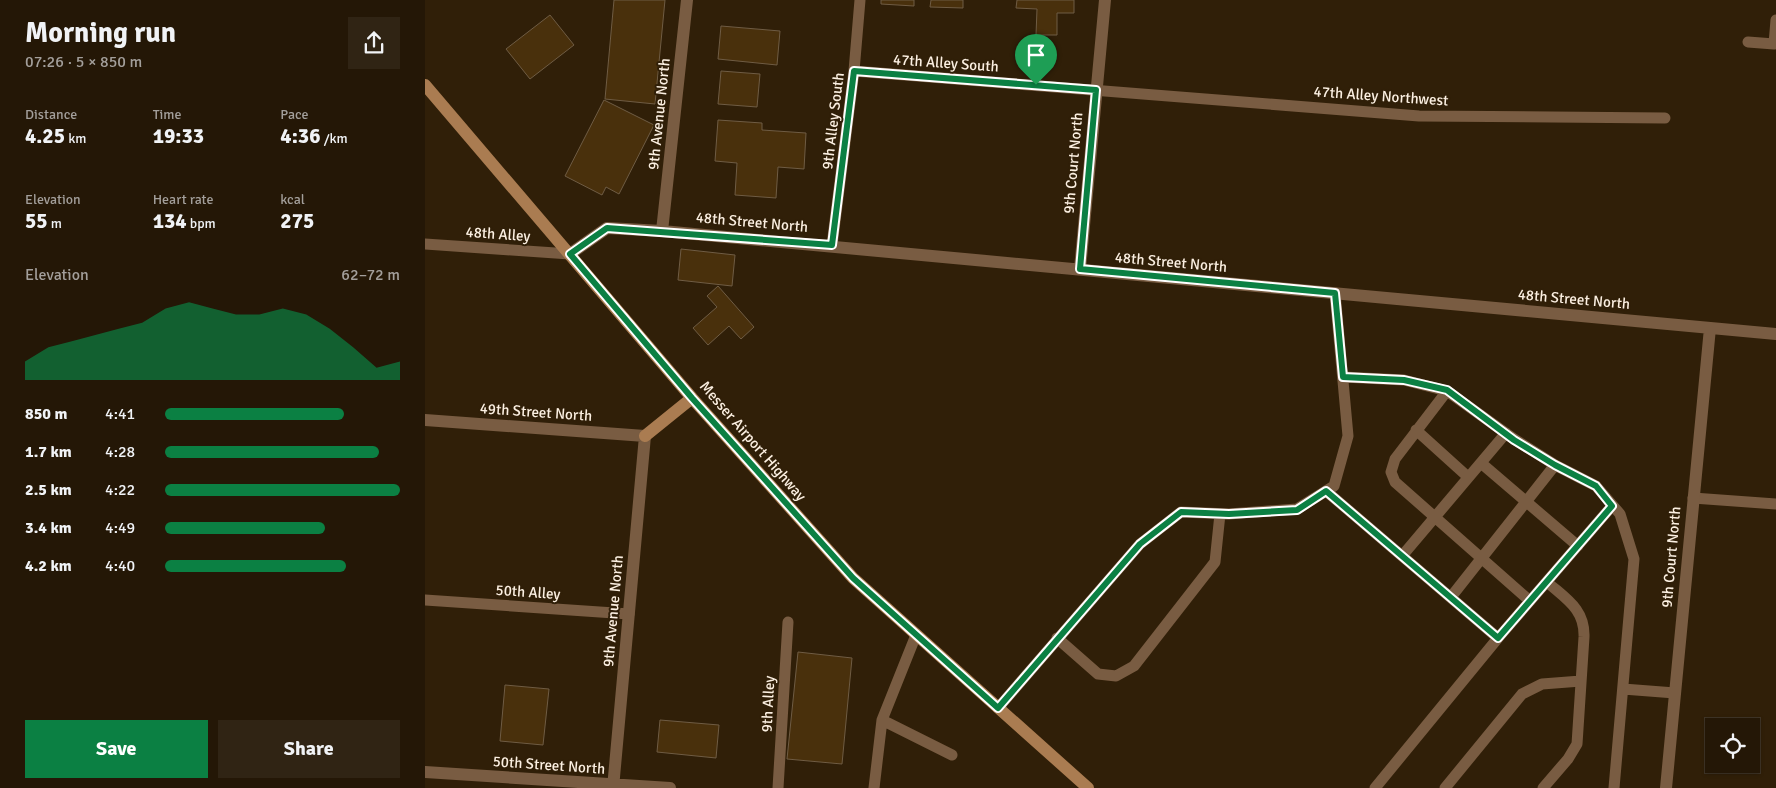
<!DOCTYPE html>
<meta charset="utf-8">
<style>
body{margin:0;font-family:Signika,sans-serif;background:#302414;color:#f1f3f6;height:100vh;display:flex;flex-direction:column;font-size:19px;white-space:nowrap}
*{box-sizing:border-box;margin:0}
p{font-size:16px;color:#a39f9b}
.icon{flex:none;width:28px;height:28px;fill:none;stroke:currentColor;stroke-width:2;stroke-linecap:round;stroke-linejoin:round}
.map{position:relative;flex:1;overflow:hidden}
.drawer{display:flex;flex-direction:column;background:#241706;width:425px}
.drawer>*{flex:none}
.buttons{position:absolute;left:1280px;top:718px;display:grid;gap:10px}
.buttons a{display:grid;place-items:center;width:55px;height:55px;border-radius:0px;background:#241706;box-shadow:0 1px 4px #0004,0 0 0 1px #413628;font-size:25px}
.pin{position:absolute;display:grid;place-items:center;width:42px;height:42px;color:#fff;margin:-51px -21px;border-radius:50% 50% 50% 0;rotate:-45deg;box-shadow:0 0 5px #0007}
.pin .icon{rotate:45deg}
.round{display:grid;place-items:center;flex:none;width:52px;height:52px;border-radius:0px;background:#302414}
.overview{display:flex;align-items:center;justify-content:space-between;height:85px;padding:0 25px}
h1{font-size:28px;font-weight:700;line-height:38px}
.figures{display:grid;grid-template-columns:repeat(3,1fr);gap:8px;height:85px;padding:5px 25px}
.figures div{display:grid;align-content:center}
.figures b{font-size:21px;font-weight:700}
.figures small{font-size:14px;font-weight:400}
.figures p{font-size:14px}
.chart{height:140px;padding:10px 25px}
.chart p{display:flex;justify-content:space-between}
.chart svg{width:100%;height:90px;margin-top:5px;fill:#0b8043;opacity:.7}
.button{display:flex;gap:10px;margin-top:auto;padding:10px 25px}
.button a{flex:1;height:58px;border-radius:0px;background:#0b8043;color:#fff;font-size:20px;font-weight:700;line-height:58px;text-align:center}
.button a+a{background:#302414;color:#f1f3f6}
ul{padding:0 25px;list-style:none;font-size:16px}
li{display:grid;grid-template-columns:80px 60px 1fr;align-items:center;height:38px}
li i{height:12px;border-radius:6px;background:#0b8043}
main{display:flex;flex:1;min-height:0}
.map>svg:first-child{display:block}
.building{fill:#49300c;stroke:#6f5c44}
.lines{fill:none;stroke-linecap:round;stroke-linejoin:round}
.service{stroke:#795c42;stroke-width:11}
.minor{stroke:#795c42;stroke-width:12}
.secondary{stroke:#aa7c51;stroke-width:12}
.route-casing{stroke:#fff;stroke-width:10}
.route{stroke:#0b8043;stroke-width:6}
.labels{text-anchor:middle;dominant-baseline:central;stroke-width:4;stroke-linejoin:round;paint-order:stroke}
.street-label{font-size:15px;fill:#fcf0e2;stroke:#301f08}
</style>
<main>
<section class="drawer">
<div class="overview"><div><h1>Morning run</h1><p>07:26 · 5 × 850 m</p></div><a class="round"><svg class="icon" aria-label="share" viewBox="0 0 24 24"><path d="M12 15V3M7 8l5-5 5 5M5 13v7h14v-7"/></svg></a></div>
<div class="figures">
<div><p>Distance</p><b>4.25<small> km</small></b></div>
<div><p>Time</p><b>19:33</b></div>
<div><p>Pace</p><b>4:36<small> /km</small></b></div>
</div>
<div class="figures">
<div><p>Elevation</p><b>55<small> m</small></b></div>
<div><p>Heart rate</p><b>134<small> bpm</small></b></div>
<div><p>kcal</p><b>275</b></div>
</div>
<div class="chart"><p><span>Elevation</span>62–72 m</p>
<svg viewBox="0 0 160 44" preserveAspectRatio="none"><path d="M0 44V35L10 28L20 25L30 22L40 19L50 16L60 9L70 6L80 9L90 12L100 12L110 9L120 12L130 19L140 28L150 38L160 35V44z"/></svg>
</div>
<ul>
<li><b>850 m</b>4:41<i style="width:76%"></i></li>
<li><b>1.7 km</b>4:28<i style="width:91%"></i></li>
<li><b>2.5 km</b>4:22<i style="width:100%"></i></li>
<li><b>3.4 km</b>4:49<i style="width:68%"></i></li>
<li><b>4.2 km</b>4:40<i style="width:77%"></i></li>
</ul>
<div class="button"><a>Save</a><a>Share</a></div>
</section>
<div class="map">
<svg width="1351" height="788" viewBox="0 0 1351 788">
<rect width="100%" height="100%" fill="#301f08"/>
<path class="building" d="M189,0H240L230,104L180,99Z
M456,0H489V6L456,4Z
M506,0H538V8L505,7Z
M592,0H649V13H632V35H611L612,9L591,8Z
M125,15L149,45L105,79L81,49Z
M296,26L355,31L352,65L293,59Z
M296,71L335,74L332,107L293,104Z
M179,100L229,125L194,194L181,187L177,195L140,176Z
M293,120L337,123V130L381,133L379,169L353,167L351,198L310,195L312,163L290,161Z
M256,249L310,255L307,286L253,280Z
M293,286L329,327L316,339L304,326L283,345L268,328L292,307L282,296Z
M373,652L427,658L417,764L362,759Z
M80,685L124,689L118,745L75,741Z
M235,720L294,725L291,758L232,752Z"/>
<g class="lines">
<path class="service" d="M1323,42L1349,44L1351,20
M429,71L994,116L1240,118
M0,244L145,254
M407,245L429,71L435,0
M918,377L979,380L1022,391L1089,439L1130,465L1171,486L1195,514L1209,559L1189,788
M1022,391L970,459L966,472L970,482L1105,601
M991,430L1043,477
M1056,463L1153,546
M901,491L1073,638L1187,506
M1268,498L1351,504
M977,556L1081,433
M1026,597L1130,465
M0,600L204,614
M632,638L673,674L691,676L709,666L790,562L795,514
M1198,689L1250,693
M573,708L715,544L756,512L804,514L872,509L909,486L923,436L910,293
M457,720L527,755
M353,788L363,622
M449,788L457,720L491,635
M950,788L1073,638
M1020,788L1097,694L1117,684L1156,681
M1118,788L1143,759L1152,744L1159,637C1160,609 1141,599 1122,582"/>
<path class="minor" d="M237,231L262,0
M145,254L182,228L237,231L1351,334
M655,269L680,0
M0,420L220,436L188,788
M0,772L245,788
M1241,788L1285,328"/>
<path class="secondary" d="M0,85L267,398L428,578L663,788
M220,436L267,398"/>
</g>
<g class="lines">
<g class="route-casing">
<path id="route" d="M429,71L671,90L655,269L910,293L918,377L979,380L1022,390L1089,440L1130,465L1171,486L1187,506L1073,638L901,491L872,510L804,514L756,512L715,544L573,708L428,578L267,398L145,254L182,228L407,245Z"/>
</g>
<use href="#route" class="route"/>
</g>
<g class="labels">
<g class="street-label">
<text transform="translate(521 63) rotate(4)">47th Alley South</text>
<text transform="translate(956 96) rotate(4)">47th Alley Northwest</text>
<text transform="translate(234 114) rotate(-84)">9th Avenue North</text>
<text transform="translate(408 121) rotate(-83)">9th Alley South</text>
<text transform="translate(648 163) rotate(-85)">9th Court North</text>
<text transform="translate(327 222) rotate(5)">48th Street North</text>
<text transform="translate(73 234) rotate(4)">48th Alley</text>
<text transform="translate(746 262) rotate(5)">48th Street North</text>
<text transform="translate(1149 299) rotate(5)">48th Street North</text>
<text transform="translate(111 412) rotate(4)">49th Street North</text>
<text transform="translate(328 441) rotate(49)">Messer Airport Highway</text>
<text transform="translate(1246 557) rotate(-85)">9th Court North</text>
<text transform="translate(103 592) rotate(4)">50th Alley</text>
<text transform="translate(188 611) rotate(-85)">9th Avenue North</text>
<text transform="translate(343 704) rotate(-87)">9th Alley</text>
<text transform="translate(124 765) rotate(4)">50th Street North</text>
</g>
</g>
</svg>
<div class="buttons">
<a><svg class="icon" aria-label="locate" viewBox="0 0 24 24"><circle cx="12" cy="12" r="6"/><path d="M12 2v4M12 18v4M2 12h4M18 12h4"/></svg></a>
</div>
<div class="pin" style="left:611px;top:85px;background:#1e9e55"><svg class="icon" aria-label="arrive" viewBox="0 0 24 24"><path d="M6 21V4h12l-3 4 3 4H6"/></svg></div>
</div>
</main>
